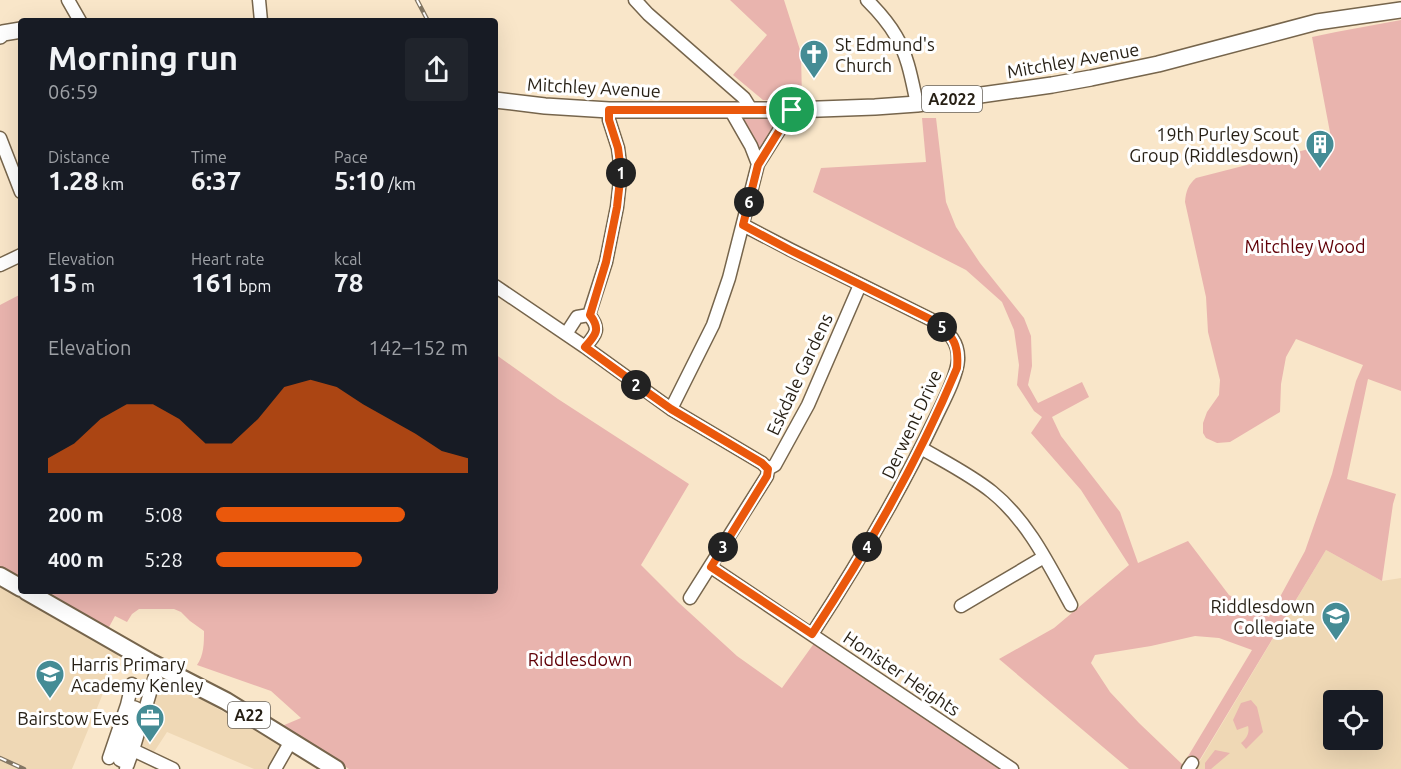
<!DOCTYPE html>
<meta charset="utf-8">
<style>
body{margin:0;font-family:Ubuntu,sans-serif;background:#20242c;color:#f1f3f6;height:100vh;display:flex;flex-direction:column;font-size:22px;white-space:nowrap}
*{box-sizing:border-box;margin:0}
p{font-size:20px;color:#9ea1a6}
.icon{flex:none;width:33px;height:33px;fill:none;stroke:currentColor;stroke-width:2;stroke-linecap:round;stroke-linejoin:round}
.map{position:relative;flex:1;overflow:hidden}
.side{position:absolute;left:18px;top:18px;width:480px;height:576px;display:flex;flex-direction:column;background:#171b24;border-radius:6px;box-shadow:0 6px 24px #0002}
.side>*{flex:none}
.buttons{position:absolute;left:1323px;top:690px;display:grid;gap:12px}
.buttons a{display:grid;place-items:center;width:60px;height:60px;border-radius:6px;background:#171b24;box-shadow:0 6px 24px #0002;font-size:30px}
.pin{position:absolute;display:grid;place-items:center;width:51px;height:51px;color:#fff;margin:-26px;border:3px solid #fff;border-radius:50%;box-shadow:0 2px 6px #0007}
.km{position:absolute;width:30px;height:30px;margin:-15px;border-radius:50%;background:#222;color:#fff;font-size:16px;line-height:30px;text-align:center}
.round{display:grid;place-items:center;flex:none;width:63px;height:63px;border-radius:6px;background:#20242c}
.overview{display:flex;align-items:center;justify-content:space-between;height:102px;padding:0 30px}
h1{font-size:33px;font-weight:600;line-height:45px}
.metrics{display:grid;grid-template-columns:repeat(3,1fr);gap:9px;height:102px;padding:6px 30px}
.metrics div{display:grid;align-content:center}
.metrics b{font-size:26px;font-weight:600}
.metrics small{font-size:16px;font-weight:400}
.metrics p{font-size:16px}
.chart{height:168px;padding:12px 30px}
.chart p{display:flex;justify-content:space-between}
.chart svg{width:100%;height:108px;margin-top:6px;fill:#ea580c;opacity:.7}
ul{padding:0 30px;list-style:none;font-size:20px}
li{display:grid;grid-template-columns:96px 72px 1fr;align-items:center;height:45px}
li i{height:15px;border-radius:8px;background:#ea580c}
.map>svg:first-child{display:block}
.built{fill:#efd8b5;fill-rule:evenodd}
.green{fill:#e9b4ae}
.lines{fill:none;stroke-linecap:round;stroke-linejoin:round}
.minor-casing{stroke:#76654c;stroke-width:15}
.major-casing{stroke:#76654c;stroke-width:18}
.highway-casing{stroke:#76654c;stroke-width:20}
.minor{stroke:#fff;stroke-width:12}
.major{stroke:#fff;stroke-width:15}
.highway{stroke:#fff;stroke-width:16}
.rail-casing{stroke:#827663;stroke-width:4.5}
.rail{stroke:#fff;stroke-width:2;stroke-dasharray:7;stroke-linecap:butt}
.route-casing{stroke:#fff;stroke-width:12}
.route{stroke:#ea580c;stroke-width:8}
.labels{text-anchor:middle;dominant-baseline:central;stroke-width:6;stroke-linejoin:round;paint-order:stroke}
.shield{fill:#fff;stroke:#67625a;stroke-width:1.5}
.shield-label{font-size:16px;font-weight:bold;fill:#261f14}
.poi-label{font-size:18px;fill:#261f14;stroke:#fff;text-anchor:end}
.street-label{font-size:18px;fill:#261f14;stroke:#fff}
.park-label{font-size:18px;fill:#600007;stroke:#fff}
</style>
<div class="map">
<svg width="1401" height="769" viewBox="0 0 1401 769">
<rect width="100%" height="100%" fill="#f9e6c9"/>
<path class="built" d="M1326,550L1382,581L1401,578V769H1195ZM1334,700H1372V740H1334Z
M0,581L120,652L72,769H0Z
M156,673L284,747L271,769H254L167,732L154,752L138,743Z"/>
<path class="green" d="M730,0H784L801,53L802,100H763L733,75L767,35Z
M1401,20V391L1368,379L1347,479L1396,494L1393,504L1382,581L1326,550L1196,766L1187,758L1252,650L1219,638L1195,636L1151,646L1095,655L1091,663L1110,692L1139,723L1183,765L1180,769H1129L999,659L1054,628L1129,565L1081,490L1031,433L1042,417L1034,411L1017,385L1019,365L1014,330L1002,302L966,270L813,192L821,168L926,162L922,118H936L946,202L956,227L980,263L1024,318L1031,336L1032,366L1028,385L1038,403L1082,382L1089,397L1052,417L1061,436L1120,512L1138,563L1188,541L1229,595L1257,611L1269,617L1305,551L1332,474L1356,381L1363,365L1296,339L1286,357L1281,384L1280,412L1230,442L1217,443L1206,438L1203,433V423L1207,412L1219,395L1220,380L1208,332L1206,297L1185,202C1186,191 1188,185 1196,178L1332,143L1312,37L1336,32Z
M780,117L781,120L760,151L758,150L741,121L742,118Z
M21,294V578L0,566V305Z
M495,354L558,399L689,484L641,565L678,602L737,656L782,688L815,642L1003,769H349L282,726L301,718L271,691L197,665C204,655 204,643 204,631L190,621L181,612L174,609H139L132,614L127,622L115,616L108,629L43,591H495Z
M1251,700L1257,707L1263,732L1246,749L1241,743C1246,739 1250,733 1248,726L1237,730L1233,720L1241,703Z
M1215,750L1230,753L1211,769H1205V763Z"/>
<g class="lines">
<g class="minor-casing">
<path id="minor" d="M68,0L80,21
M259,0L261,21
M635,0L648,14L744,98L752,111
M867,0C878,11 888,22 896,36C908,56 912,81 917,104
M731,111L751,146L758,164
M0,138L21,192
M743,225L791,250L936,322C949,333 959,342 958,360C957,377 942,404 935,419C899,494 857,565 812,634
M0,265L21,255
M495,286L585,347L671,409L762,463L768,469
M589,315L606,262L617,207L621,171L618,148L609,120V110
M566,334L577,317L589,315
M585,347C596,334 601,329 589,315
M671,409L713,325L729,278L758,164L792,110
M921,448C945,462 971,475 992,492C1028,521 1049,565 1071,605
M711,567L1012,769
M690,598L767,476L768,469L775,465L808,405L860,285
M961,606L1044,557
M127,705L136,708L120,760L128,764
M133,750L173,769
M109,758L127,705L132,684
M126,769L133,750L158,666
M275,769L291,741
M1188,769L1192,763"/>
</g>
<g class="major-casing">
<path id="major" d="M0,36L3,33L21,30
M495,100L545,106L609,110H792L875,107L917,104L1052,85L1091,78L1158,64L1317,22L1401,10"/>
</g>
<g class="highway-casing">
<path id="highway" d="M0,576L21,588
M26,591L150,662L226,701L336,769"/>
</g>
<use href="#minor" class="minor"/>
<use href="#major" class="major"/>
<use href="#highway" class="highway"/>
<g class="rail-casing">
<path id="rail" d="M417,0L428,21
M0,758L24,769"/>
</g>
<use href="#rail" class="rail"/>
</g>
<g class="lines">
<g class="route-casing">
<path id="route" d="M609,110H792L758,165L743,225L790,250L936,322C954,337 959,345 957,368C918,462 868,549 812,634L711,567L767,476L768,469L762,463L671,409L647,392L585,347C596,335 601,329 590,315L606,262L617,207L621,171L618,148L609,120Z"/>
</g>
<use href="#route" class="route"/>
</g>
<defs>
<g id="church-pin" transform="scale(1.5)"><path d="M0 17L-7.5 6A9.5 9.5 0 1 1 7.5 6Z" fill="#458c95" stroke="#fff"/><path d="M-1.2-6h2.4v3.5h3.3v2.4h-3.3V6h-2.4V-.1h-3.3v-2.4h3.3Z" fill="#fff"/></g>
<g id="building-pin" transform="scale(1.5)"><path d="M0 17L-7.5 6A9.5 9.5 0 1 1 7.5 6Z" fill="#458c95" stroke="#fff"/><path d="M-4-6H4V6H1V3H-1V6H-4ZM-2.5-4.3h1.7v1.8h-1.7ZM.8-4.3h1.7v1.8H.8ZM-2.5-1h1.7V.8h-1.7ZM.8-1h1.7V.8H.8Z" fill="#fff"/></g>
<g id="school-pin" transform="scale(1.5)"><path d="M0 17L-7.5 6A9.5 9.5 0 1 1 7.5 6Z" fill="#458c95" stroke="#fff"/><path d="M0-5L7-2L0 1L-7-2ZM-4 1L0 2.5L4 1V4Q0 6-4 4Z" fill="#fff"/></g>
<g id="office-pin" transform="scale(1.5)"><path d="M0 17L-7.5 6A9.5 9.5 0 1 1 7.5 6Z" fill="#458c95" stroke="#fff"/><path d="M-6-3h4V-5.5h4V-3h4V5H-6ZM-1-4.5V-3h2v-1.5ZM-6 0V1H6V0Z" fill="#fff"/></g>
</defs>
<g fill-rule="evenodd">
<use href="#church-pin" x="814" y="54"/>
<use href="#building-pin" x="1320" y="144"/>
<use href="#school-pin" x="1336" y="616"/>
<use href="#school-pin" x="50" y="674"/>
<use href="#office-pin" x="150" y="718"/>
</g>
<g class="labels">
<g class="shield">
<rect x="922" y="86" width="60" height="26" rx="4.5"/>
<rect x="228" y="702" width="42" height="26" rx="4.5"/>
</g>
<g class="shield-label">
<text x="952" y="99">A2022</text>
<text x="249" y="715">A22</text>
</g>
<g class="poi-label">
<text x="835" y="44" text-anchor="start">St Edmund's<tspan x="835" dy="21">Church</tspan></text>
<text x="1299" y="134">19th Purley Scout<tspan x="1299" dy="21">Group (Riddlesdown)</tspan></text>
<text x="1315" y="606">Riddlesdown<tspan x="1315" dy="21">Collegiate</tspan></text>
<text x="71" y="664" text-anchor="start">Harris Primary<tspan x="71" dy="21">Academy Kenley</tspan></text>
<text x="129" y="718">Bairstow Eves</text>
</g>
<g class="street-label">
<text transform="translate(1073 60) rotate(-10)">Mitchley Avenue</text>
<text transform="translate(594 87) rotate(3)">Mitchley Avenue</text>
<text transform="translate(799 374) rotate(-65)">Eskdale Gardens</text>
<text transform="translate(911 424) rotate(-65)">Derwent Drive</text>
<text transform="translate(902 673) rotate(34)">Honister Heights</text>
</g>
<g class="park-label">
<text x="1305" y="246">Mitchley Wood</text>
<text x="580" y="659">Riddlesdown</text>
</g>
</g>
</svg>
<div class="buttons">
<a><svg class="icon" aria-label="locate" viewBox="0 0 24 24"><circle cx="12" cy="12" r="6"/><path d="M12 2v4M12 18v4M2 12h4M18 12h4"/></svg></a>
</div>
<div class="pin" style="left:792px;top:110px;background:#1e9e55"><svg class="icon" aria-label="arrive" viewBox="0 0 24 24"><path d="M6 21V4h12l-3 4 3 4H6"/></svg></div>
<b class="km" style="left:621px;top:173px">1</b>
<b class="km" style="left:636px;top:385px">2</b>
<b class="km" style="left:723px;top:547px">3</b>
<b class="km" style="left:867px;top:547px">4</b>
<b class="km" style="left:942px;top:327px">5</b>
<b class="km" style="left:749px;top:202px">6</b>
<section class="side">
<div class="overview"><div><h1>Morning run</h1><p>06:59</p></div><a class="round"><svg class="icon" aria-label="share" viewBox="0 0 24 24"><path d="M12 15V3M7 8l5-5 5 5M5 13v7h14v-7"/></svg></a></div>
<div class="metrics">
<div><p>Distance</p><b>1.28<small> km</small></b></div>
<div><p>Time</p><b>6:37</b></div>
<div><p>Pace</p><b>5:10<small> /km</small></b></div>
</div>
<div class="metrics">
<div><p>Elevation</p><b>15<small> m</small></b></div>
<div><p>Heart rate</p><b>161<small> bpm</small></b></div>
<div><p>kcal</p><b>78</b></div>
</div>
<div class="chart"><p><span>Elevation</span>142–152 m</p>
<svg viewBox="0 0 160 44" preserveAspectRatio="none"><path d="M0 44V38L10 32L20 22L30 16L40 16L50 22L60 32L70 32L80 22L90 9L100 6L110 9L120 16L130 22L140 28L150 35L160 38V44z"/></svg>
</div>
<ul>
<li><b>200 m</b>5:08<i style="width:75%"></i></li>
<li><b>400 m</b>5:28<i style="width:58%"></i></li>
</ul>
</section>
</div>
